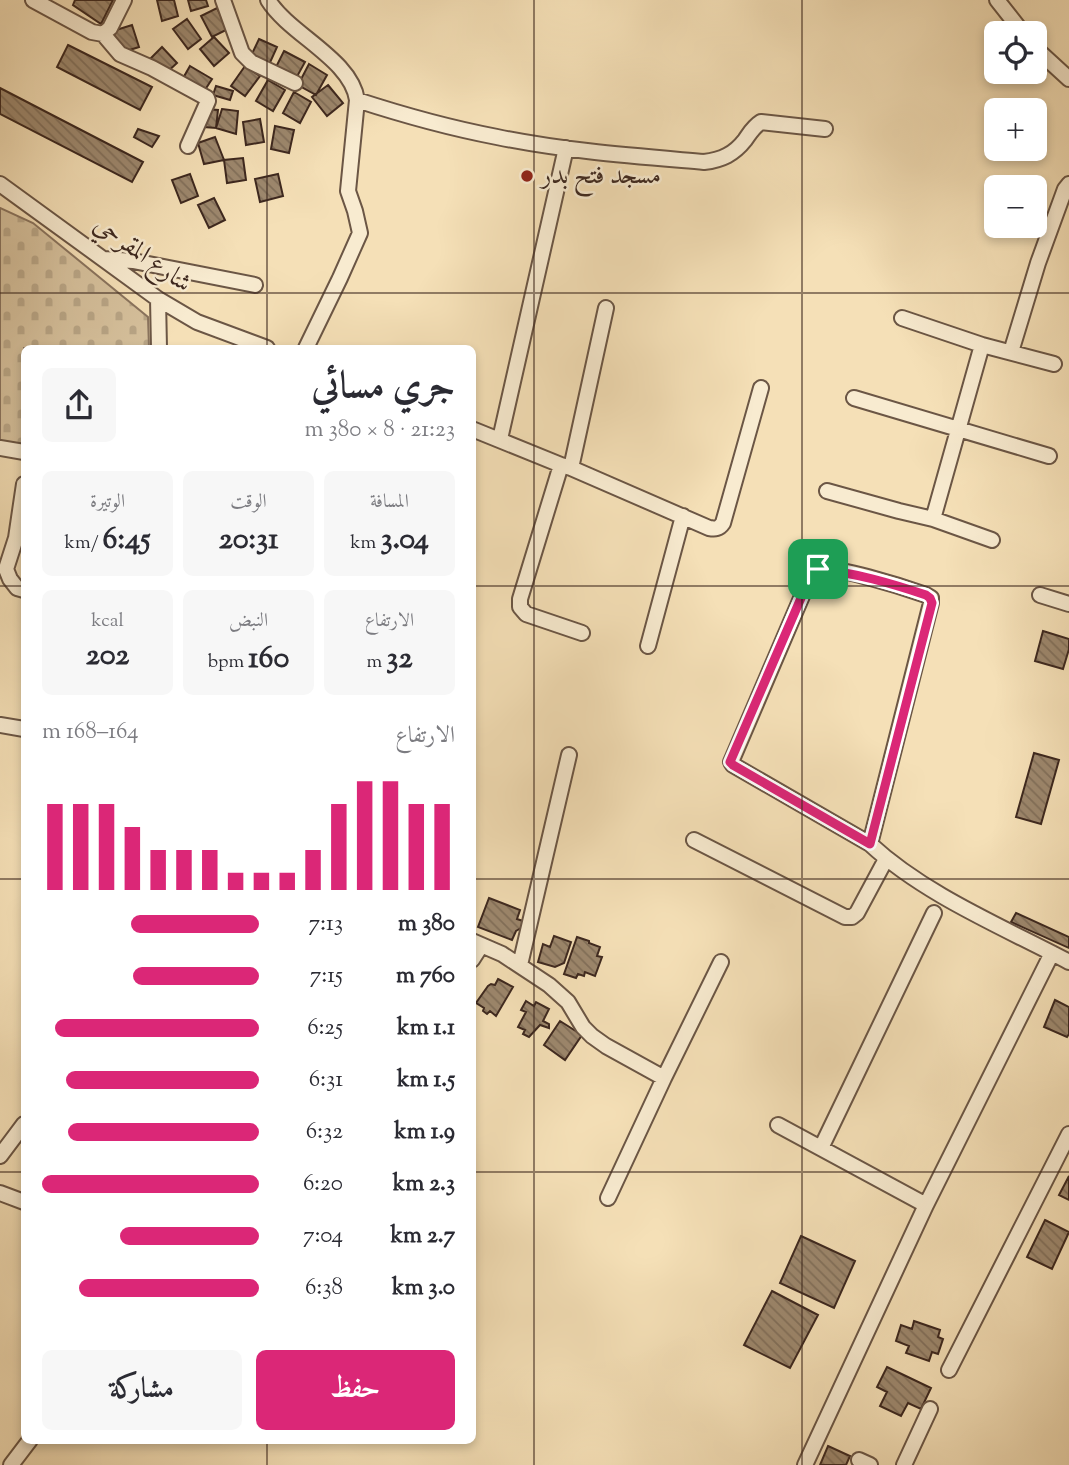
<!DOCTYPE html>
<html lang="ar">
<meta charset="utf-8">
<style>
body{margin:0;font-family:"Sorts Mill Goudy",Amiri,serif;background:#f7f7f7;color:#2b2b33;direction:rtl;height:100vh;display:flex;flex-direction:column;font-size:26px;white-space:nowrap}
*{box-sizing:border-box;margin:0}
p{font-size:23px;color:#7c7c81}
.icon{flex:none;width:38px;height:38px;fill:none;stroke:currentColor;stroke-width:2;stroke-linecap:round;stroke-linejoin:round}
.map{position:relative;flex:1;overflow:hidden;direction:ltr}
.side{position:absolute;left:21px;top:345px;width:455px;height:1099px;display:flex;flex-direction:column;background:#fff;border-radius:10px;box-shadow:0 4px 10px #0003;direction:rtl}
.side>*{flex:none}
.controls{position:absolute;left:984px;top:21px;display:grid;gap:14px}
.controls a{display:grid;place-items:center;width:63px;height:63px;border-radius:10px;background:#fff;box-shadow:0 4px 10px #0003;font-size:35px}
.pin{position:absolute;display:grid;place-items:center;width:60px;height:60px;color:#fff;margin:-30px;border-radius:14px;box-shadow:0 4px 10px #0006}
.round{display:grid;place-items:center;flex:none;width:74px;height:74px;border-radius:10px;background:#f7f7f7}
.head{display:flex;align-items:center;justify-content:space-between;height:119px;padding:0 21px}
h1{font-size:38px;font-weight:700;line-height:52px}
.metrics{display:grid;grid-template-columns:repeat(3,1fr);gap:10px;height:119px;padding:7px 21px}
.metrics div{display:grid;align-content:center;border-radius:10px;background:#f7f7f7;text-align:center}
.metrics b{font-size:30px;font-weight:700}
.metrics small{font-size:19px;font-weight:400}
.metrics p{font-size:19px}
.chart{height:196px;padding:14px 21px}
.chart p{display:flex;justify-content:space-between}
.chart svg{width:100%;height:126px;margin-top:7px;stroke:#db2777;stroke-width:6}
.primary-button{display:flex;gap:14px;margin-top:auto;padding:14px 21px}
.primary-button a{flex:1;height:80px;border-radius:10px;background:#db2777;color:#fff;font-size:28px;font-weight:700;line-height:80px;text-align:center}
.primary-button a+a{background:#f7f7f7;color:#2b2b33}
ul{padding:0 21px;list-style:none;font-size:23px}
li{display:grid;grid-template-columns:112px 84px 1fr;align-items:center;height:52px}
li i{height:18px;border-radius:9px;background:#db2777}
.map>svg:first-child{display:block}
.cemetery{fill:url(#cemetery-stones);stroke:#8a745e;stroke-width:2}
.building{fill:url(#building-back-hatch);stroke:#3d281f;stroke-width:2}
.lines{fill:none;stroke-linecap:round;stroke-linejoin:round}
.street-casing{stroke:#6b5645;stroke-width:18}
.street{stroke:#f8ebd0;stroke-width:14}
.route-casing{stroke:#fff;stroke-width:14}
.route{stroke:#db2777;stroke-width:9}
.grid{fill:none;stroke:#3d281f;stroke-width:2;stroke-opacity:0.55}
.poi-dot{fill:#8f2418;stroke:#f8ebd0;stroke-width:2.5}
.labels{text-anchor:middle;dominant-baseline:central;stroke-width:5;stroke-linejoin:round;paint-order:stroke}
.poi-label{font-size:26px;fill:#3d281f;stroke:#f8ebd0;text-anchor:start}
.street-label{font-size:26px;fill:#3d281f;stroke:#f8ebd0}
</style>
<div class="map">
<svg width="1069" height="1465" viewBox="0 0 1069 1465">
<defs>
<pattern id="cemetery-stones" width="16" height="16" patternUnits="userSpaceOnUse" patternTransform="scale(1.75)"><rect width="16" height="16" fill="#d6c19d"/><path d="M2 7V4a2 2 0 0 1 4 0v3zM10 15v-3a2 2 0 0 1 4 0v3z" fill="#b9a687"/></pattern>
<pattern id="building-back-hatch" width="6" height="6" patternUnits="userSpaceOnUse" patternTransform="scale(1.75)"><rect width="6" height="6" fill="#9d886e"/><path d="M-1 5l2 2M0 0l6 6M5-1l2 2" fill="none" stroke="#816f5a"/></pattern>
</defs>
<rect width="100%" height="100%" fill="#f5e0b7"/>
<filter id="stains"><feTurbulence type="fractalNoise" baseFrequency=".00286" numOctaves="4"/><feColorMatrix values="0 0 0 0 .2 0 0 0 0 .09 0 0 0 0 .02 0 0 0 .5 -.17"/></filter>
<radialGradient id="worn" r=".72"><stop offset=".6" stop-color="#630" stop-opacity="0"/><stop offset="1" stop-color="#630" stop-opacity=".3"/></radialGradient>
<path class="cemetery" d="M0,208L33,223L148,317L149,348H24V448L0,444Z"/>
<path class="building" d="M75,0H113L101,24L73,5Z
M157,0H174L178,16L162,21Z
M188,0H206L208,6L191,11Z
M217,8L228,29L212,37L201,16Z
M187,19L201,39L188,49L173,29Z
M132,25L139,47L120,53L113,31Z
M214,37L229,53L214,66L200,49Z
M259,39L277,47L268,67L250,58Z
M68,45L152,87L140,110L57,67Z
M162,47L177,63L165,74L150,59Z
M284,51L305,62L294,82L274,71Z
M309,64L327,75L316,95L298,85Z
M190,66L212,79L203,93L182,80Z
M245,66L260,76L245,96L231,86Z
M268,80L285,90L273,111L256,101Z
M328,85L343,103L327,116L312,97Z
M216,86L233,91L230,100L213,95Z
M0,88L143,162L132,182L0,114Z
M294,92L311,102L300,123L283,113Z
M206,109L218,110L216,128L204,127Z
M222,109L238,111L236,134L216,128Z
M260,119L264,142L246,145L243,122Z
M275,126L294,130L289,153L271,149Z
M138,129L159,136L152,147L134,137Z
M215,137L224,160L204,164L198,143Z
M243,158L246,180L227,183L224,160Z
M190,174L198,196L181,203L172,180Z
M278,174L283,196L260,202L255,179Z
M214,198L225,220L209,228L198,205Z
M1043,631L1069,639V649L1063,669L1035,661Z
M1034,753L1059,760L1041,824L1016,817Z
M489,898L520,910L517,919L523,921V927L516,931L512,940L478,927Z
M1016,913L1069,937V948L1011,922Z
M554,936L571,942L564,963L555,967L538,962L543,944L550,947Z
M577,937L589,941V943L600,947L597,956L602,957L595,976L585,972L584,976L578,974L576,978L564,974Z
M498,979L513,987L496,1016L490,1011L487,1014L483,1011L484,1008L476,1003L488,986L491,984L495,985Z
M1055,1000L1069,1007V1034L1067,1037L1044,1027Z
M526,1001L534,1006L536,1002L549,1009L543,1021L549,1024V1028L540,1025L529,1037L523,1034L525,1030L518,1027L526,1012L521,1010Z
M560,1021L582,1035L565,1060L544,1045Z
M1069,1176V1200L1059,1195Z
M1045,1220L1069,1232L1052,1269L1027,1257Z
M801,1236L855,1261L834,1308L780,1283Z
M772,1291L818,1315L790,1368L744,1345Z
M914,1321L940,1330L938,1337L943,1339L938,1354L932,1352L929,1361L906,1353L909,1346L896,1341L901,1325L912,1329Z
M887,1367L931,1388L921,1409L908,1403L901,1416L880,1406L887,1392L877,1387Z
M828,1446L850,1456L846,1465H820Z"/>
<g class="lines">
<g class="street-casing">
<path id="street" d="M33,0L92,32L103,34L110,28L124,0
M223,0L242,53L251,62L295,83
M268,0C290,35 351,59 357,100L348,191L355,211L360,233L340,278L306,348
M997,0L1023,33
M103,34L120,54L152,68L207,98L208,101L188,146
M1034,47L1069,79
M357,100C403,115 450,128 497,137C565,151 635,156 704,162C722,160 734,154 745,140C750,133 753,127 761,122L825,129
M0,184L158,299L197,322L267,348
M104,259L133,261L255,285
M158,299L159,348
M902,318L982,345L1054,364
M1011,352L1038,263L1065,189L1069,184
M854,398L1049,456
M472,429L561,465L571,468L709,528C715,529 719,529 723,523L761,388
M500,439L566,148
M0,448L24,452
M561,465L520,599V607L526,614L582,633
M571,468L606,308
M24,484L16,538L6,569L10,579L17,588L24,590
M827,491L899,511L933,519L992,540
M933,519L982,345
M1040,595L1069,604
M648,646L683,516
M0,725L24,729
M694,840L845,917H852L857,913L886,859
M870,844L931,603V598L926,595C909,589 827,562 814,570C813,571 812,573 811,575L731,762L733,765L870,844C925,895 1003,927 1069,962
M472,941L502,954L549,985L568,1002L583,1027L592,1036L606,1046L664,1078L608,1198
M472,960L481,946
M520,965L569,755
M664,1078L721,962
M778,1125L926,1205
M821,1148L934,913
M0,1156L24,1124
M0,1193L24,1202
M949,1370L1069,1134
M859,1460L870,1465
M11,1465L30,1440
M805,1465L926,1205L1052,953
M904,1465L930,1409"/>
</g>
<use href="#street" class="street"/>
</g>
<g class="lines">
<g class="route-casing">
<path id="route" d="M818,569C856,573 890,583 926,595L930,598L932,603L870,844L733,765L730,762L811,575L814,570Z"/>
</g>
<use href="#route" class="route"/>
</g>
<path class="grid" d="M267,0V348M534,0V1465M802,0V1465M0,293H1069M0,586H24M472,586H1069M0,879H24M472,879H1069M0,1172H24M472,1172H1069M267,1440V1465"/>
<circle class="poi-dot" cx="527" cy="176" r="7"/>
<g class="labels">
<g class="poi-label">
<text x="541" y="176">مسجد فتح بدر</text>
</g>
<g class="street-label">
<text transform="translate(142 255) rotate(35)">شارع المقرحي</text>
</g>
</g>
<rect width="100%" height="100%" filter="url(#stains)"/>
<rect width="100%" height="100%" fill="url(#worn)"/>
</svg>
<div class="controls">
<a><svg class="icon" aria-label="locate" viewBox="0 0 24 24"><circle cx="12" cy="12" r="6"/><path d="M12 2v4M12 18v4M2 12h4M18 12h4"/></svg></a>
<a>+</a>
<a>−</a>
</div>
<div class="pin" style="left:818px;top:569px;background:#1e9e55"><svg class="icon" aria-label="arrive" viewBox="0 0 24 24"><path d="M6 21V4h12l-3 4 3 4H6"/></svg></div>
<section class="side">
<div class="head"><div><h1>جري مسائي</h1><p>21:23 · 8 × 380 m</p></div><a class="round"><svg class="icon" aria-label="share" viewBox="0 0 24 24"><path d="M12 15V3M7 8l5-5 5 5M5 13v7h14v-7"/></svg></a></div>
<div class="metrics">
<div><p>المسافة</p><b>3.04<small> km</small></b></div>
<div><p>الوقت</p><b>20:31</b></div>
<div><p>الوتيرة</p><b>6:45<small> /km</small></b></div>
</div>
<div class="metrics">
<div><p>الارتفاع</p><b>32<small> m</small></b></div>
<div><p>النبض</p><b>160<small> bpm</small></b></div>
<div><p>kcal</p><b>202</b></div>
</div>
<div class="chart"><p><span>الارتفاع</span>164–168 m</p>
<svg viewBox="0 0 160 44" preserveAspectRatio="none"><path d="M5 44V14M15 44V14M25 44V14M35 44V22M45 44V30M55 44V30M65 44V30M75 44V38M85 44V38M95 44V38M105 44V30M115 44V14M125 44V6M135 44V6M145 44V14M155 44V14"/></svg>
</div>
<ul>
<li><b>380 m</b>7:13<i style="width:59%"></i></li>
<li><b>760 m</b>7:15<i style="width:58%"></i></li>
<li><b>1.1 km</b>6:25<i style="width:94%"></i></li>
<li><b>1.5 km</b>6:31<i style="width:89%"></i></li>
<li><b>1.9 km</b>6:32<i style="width:88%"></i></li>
<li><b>2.3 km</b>6:20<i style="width:100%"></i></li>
<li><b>2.7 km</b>7:04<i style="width:64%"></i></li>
<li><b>3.0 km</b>6:38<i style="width:83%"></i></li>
</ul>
<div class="primary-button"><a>حفظ</a><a>مشاركة</a></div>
</section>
</div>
